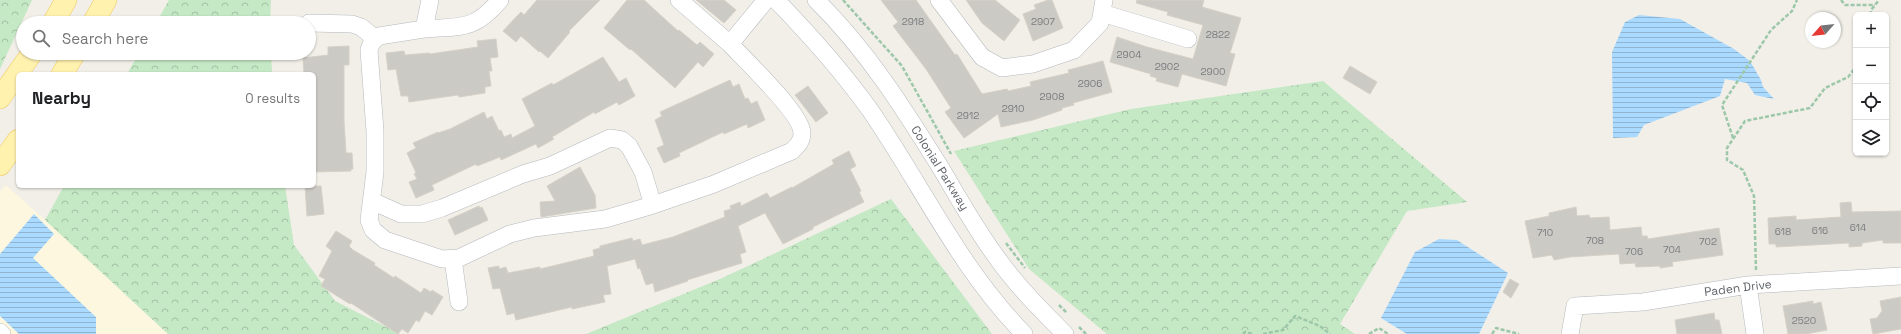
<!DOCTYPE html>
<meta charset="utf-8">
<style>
body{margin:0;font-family:"Space Grotesk",sans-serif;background:#f2f2f2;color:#202124}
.controls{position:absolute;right:12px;top:12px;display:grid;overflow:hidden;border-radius:6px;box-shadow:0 1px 3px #0004}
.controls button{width:36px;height:36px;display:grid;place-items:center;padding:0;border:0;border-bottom:1px solid #e0e0e0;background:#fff;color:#202124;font:20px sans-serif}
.compass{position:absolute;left:1805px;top:12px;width:36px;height:36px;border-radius:50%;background:#fff;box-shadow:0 1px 3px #0004;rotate:243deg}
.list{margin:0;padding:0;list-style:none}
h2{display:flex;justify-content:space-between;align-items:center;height:52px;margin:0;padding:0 16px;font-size:17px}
h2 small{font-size:13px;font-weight:400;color:#757577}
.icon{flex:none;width:22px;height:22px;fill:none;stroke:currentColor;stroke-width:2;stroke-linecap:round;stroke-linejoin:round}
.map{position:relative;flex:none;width:1901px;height:334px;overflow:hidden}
.search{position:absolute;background:#fff;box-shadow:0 1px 3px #0004;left:16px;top:16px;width:300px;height:44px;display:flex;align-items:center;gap:10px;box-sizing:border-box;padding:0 14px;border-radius:22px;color:#757577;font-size:15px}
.panel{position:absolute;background:#fff;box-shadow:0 1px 3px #0004;left:16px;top:72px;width:300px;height:116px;border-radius:6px}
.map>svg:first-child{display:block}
.commercial{fill:#fef7e0}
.forest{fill:url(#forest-crowns)}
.water{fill:url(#water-rules)}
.building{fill:#cccac5;stroke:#d6d1c6}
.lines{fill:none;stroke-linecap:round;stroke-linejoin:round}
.minor-casing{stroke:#b5b8bc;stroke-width:18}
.major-casing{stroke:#f2c960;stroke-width:22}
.path{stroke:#9cc7a9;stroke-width:2.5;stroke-dasharray:4 2;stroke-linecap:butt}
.minor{stroke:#fff;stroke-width:17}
.major{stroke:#fff2af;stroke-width:21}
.labels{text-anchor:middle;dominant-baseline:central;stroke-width:4;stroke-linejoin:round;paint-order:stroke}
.number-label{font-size:10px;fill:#7a7d7f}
.street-label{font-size:12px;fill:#5f6368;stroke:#fff}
</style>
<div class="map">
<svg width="1901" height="334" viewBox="0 0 1901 334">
<defs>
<pattern id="forest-crowns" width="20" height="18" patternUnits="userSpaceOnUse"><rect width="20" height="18" fill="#c5e8c5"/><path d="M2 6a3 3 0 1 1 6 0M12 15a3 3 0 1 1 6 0" fill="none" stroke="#a3c0a4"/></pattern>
<pattern id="water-rules" width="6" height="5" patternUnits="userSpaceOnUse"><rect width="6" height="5" fill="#aadaff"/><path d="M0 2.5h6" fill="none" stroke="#8eb4d2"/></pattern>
</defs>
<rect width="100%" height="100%" fill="#f1efe8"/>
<path class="commercial" d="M6,185L45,220L168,334H0V191Z"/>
<path class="forest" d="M0,0H32L0,69Z
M169,0H271L270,23H156Z
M139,53H271L272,74H127Z
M1323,81L1467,202L1407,211L1340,324L1355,334H1107L1029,269L954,151L1131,109Z
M64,186H285L294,245L335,301L400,334H168L45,220Z
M891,199L992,334H586L720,279Z"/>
<path class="water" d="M1639,15L1680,19L1734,49L1750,61L1761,80L1763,87L1774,99L1755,95L1747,83L1725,79L1720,96L1644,125L1637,137L1613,138L1612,52L1625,22Z
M34,214L54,234L33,258L96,317V334H19L0,316V254Z
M1439,239L1457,240L1508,273L1479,334H1407L1381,318L1415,252Z"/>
<path class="building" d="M537,0H600L569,31L570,32L548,58L540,51L539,52L521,36L516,42L503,31L516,17L521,12L524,15Z
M627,0H644L678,31L679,30L697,45L700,42L714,54L703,67L698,62L675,88L631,49L630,50L604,28Z
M696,0H724L736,10L724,23Z
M881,0H916L955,55L957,54L982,94L1007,89L1008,91L1031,86L1030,82L1069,73L1068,70L1103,61L1112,92L1073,103L1074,105L1062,108V110L1033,120L1001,127L998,114L964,138L945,112L951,108L926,69L893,26L898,22Z
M966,0H995L1020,20L1004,41L982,23Z
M1048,0H1052L1063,28L1033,41L1023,14L1036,9L1034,5Z
M1137,0H1204L1202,7L1241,18L1230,53L1235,54L1226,86L1182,74L1178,87L1156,81L1157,78L1150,76L1151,74L1110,62L1117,37L1147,47L1193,59L1203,25L1167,15L1168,12L1136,3Z
M496,39L498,57L490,58L492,71H489L491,86L485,87V93L459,97L458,95L409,102L408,96H401L396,69L388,70L386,53L404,51L405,55L429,53L430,54L478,47L477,41Z
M349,46V65H344V121L346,153H352L353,169H351V171L314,172V74H304L303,58L328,55V47Z
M603,57L619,82L626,78L635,96L619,105L617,102L595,114L594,112L552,137L554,139L538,148L536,144L501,160L500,157L477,166L476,164L432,185L434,190L416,198L409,182L417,179L414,174L416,173L407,153L416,148L413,143L438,132V133L450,129L484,112L487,119L492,116L499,131L501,130L504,137L511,134L512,138L535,126L522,99L552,83L553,85Z
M1350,66L1377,82L1370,94L1343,78Z
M730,80L733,87L739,84L745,99L748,98L751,104L757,101L765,120L748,128L747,124L724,134L723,132L679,153L680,156L664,163L657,148L664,145L655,120L662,116L660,112Z
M808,86L828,113L816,122L795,95Z
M849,151L856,166L850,169L861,191L859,192L864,202L813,227V229L783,244L765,213L738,226L746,252L740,254L742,263L687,280L688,281L655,292L653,283L646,285L640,268L638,269L635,259L607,266L611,294L603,295L605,302L572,309V307L516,320L514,313L507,315L500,288L493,289L488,268L499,266V269L506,267L508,273L540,267V269L594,256L593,250L600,248V246L632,238L633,241L640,239L642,245L673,237L725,217L724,211L731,209L730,206L740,202L741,206L767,193L770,198L792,187V188L834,164L832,160Z
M580,167L595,195L596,208L541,217L540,202L555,201L547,186Z
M305,186H321L324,214L307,216Z
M1851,202L1852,212L1901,211V243H1883V240L1862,243V246L1849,247V243L1776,247V244H1769L1768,218L1796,216V220L1841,217L1840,203Z
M479,206L480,208L482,207L488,220L455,235L448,220Z
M1576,207L1577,216L1589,215L1590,218L1609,217L1610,230L1641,227L1642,236H1647L1648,239L1719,228L1723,255L1672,262L1673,266L1660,268V266L1636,267L1635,263L1620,264L1619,254L1570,257L1554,260L1552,255L1533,258L1525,221L1549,216V213Z
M336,231L352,241L349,246L353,250L375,263L374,265L394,278L395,276L421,293L424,288L431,292L432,290L443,297L432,315L425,311L419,322L416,320L408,333L402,329L398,334L351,303L350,304L321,286L325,279L319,276L332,251L326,246Z
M1510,279L1519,284L1511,298L1503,292Z
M1901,297V329L1873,334L1870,319L1877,318L1882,311L1880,301Z
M1813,301V304L1821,302L1827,330L1806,334H1788L1783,306Z
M1714,313L1715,320H1719L1722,334H1677L1675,320Z"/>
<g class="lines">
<defs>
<path id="minor" d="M679,0L730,44
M776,0C810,35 842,71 870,110C923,187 958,266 1024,334
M816,0C867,50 904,109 942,170C960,201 978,233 1000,262C1019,288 1042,311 1065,334
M939,0L982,57L1002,68L1033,64L1074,50L1100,23L1104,0
M1102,13L1188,39
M309,23L352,24L361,27L376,39
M424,29C461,26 474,31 500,0
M372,201L401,214H422L442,208L523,174L550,166L610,138L622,140L629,146L643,172L653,205L605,219L534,228L510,234L459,258L442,259L385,240L373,230L369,220L375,172V131L369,50L372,42L379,36L424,29L430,0
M653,205L714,184L792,151C798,145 802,141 802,133C802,114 744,59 730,44L766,0
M453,259L459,302
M1748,285L1755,334
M0,332L2,334
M1570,334L1575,306L1643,302L1748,285L1901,276"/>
<path id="major" d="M53,23L66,0
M93,23L106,0
M62,74L75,53
M0,98L32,53
M0,165L18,140"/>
</defs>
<use href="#minor" class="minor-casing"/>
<use href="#major" class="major-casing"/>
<path class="path" d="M843,0L902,66L951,154
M1841,0L1845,5H1875
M1871,15V10L1879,0
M1733,138L1722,105L1771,30L1792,11L1797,0
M1006,243L1025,268
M1756,270L1754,196L1743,170L1727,160V148L1745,121L1810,108L1825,88L1848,77L1856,67
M1059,305L1067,313
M1079,327L1086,334
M1243,334L1245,332L1253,334
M1263,334L1283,330L1295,316L1320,326L1330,334
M1369,334L1379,328L1388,334
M1492,334L1496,328L1519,334"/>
<use href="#minor" class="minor"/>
<use href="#major" class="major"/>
</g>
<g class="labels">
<g class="number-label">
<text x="913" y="21">2918</text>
<text x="1043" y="21">2907</text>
<text x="1218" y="34">2822</text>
<text x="1129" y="54">2904</text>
<text x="1167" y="66">2902</text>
<text x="1213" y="71">2900</text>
<text x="1090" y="83">2906</text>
<text x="1052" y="96">2908</text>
<text x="1013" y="108">2910</text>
<text x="968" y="115">2912</text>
<text x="1858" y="227">614</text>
<text x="1820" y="230">616</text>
<text x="1783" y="231">618</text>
<text x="1545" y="232">710</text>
<text x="1595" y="240">708</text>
<text x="1708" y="241">702</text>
<text x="1672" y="249">704</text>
<text x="1634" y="251">706</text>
<text x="1804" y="320">2520</text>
</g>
<g class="street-label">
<text transform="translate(940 168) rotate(58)">Colonial Parkway</text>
<text transform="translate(1738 288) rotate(-7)">Paden Drive</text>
</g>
</g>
</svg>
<div class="controls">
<button>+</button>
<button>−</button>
<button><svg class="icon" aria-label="locate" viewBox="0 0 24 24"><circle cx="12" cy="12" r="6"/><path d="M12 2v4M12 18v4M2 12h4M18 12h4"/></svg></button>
<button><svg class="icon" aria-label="layers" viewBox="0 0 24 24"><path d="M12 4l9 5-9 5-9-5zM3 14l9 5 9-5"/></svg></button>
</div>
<svg class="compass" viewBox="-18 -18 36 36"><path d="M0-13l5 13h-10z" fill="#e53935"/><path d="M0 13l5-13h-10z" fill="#757577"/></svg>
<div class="search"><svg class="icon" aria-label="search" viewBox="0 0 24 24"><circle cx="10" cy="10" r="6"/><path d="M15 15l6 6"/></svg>Search here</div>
<section class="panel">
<h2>Nearby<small>0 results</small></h2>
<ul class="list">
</ul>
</section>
</div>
